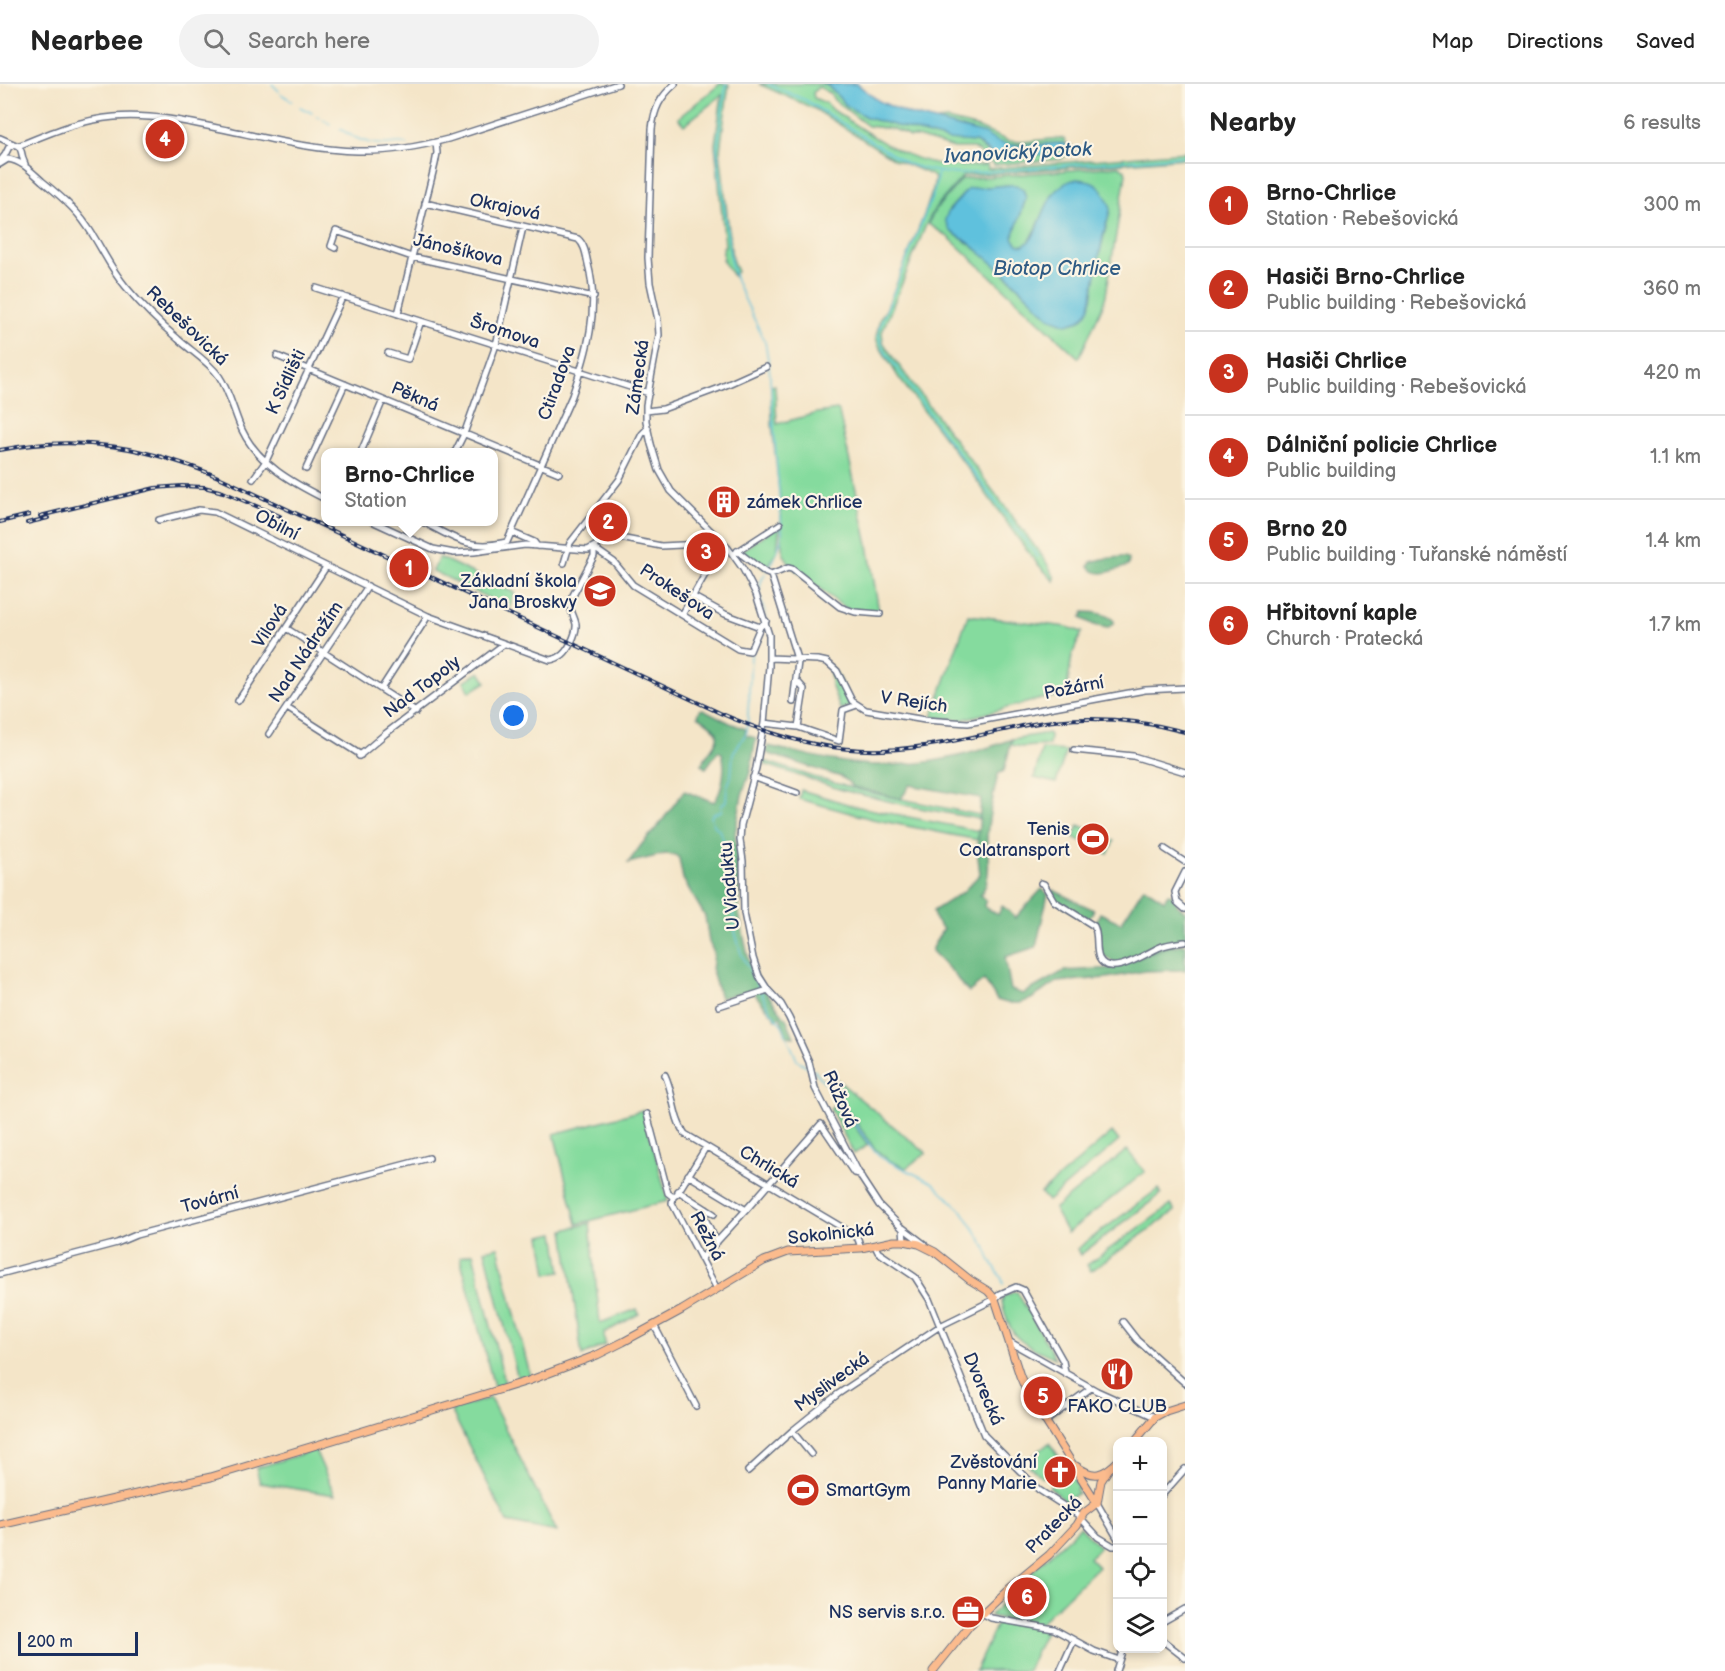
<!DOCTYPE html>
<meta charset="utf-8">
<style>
body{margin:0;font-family:"Balsamiq Sans",sans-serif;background:#f2f2f2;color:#222}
.controls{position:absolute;right:18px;bottom:18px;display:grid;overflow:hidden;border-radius:12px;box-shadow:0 3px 9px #0003}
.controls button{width:54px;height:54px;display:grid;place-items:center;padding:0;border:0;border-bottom:2px solid #e0e0e0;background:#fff;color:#222;font:30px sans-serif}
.scale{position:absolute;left:18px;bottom:15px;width:120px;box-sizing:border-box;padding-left:6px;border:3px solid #1b2f5e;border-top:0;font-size:16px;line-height:21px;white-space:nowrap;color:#1b2f5e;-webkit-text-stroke:4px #fcf5e5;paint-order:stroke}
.you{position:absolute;left:514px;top:632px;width:21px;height:21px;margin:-15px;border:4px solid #fff;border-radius:50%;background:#1a73e8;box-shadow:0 0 0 9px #1a73e833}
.badge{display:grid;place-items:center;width:39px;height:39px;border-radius:50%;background:#c8321e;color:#fff;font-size:20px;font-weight:700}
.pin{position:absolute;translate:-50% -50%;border:3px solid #fff;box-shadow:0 2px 6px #0006}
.popup{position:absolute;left:321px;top:364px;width:177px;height:78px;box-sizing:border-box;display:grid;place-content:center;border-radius:12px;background:#fff;filter:drop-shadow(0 2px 4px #0005);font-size:20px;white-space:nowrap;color:#767676}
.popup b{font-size:22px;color:#222}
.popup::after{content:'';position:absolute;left:50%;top:100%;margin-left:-12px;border:12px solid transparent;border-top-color:#fff}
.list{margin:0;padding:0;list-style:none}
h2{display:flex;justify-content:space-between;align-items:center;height:78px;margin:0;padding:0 24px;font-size:26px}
h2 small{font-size:20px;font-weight:400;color:#767676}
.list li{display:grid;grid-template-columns:39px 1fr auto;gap:18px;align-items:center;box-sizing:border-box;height:84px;padding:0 24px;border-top:2px solid #e0e0e0}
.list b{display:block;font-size:22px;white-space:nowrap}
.list p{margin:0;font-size:20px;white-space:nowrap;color:#767676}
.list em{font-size:20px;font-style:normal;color:#767676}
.icon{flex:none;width:33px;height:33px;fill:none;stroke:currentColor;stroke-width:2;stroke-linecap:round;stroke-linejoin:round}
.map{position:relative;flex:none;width:1185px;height:1587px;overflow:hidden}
header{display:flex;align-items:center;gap:36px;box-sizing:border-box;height:84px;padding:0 30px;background:#fff;border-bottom:2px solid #e0e0e0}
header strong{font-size:28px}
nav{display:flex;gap:33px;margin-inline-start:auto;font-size:21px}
.search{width:420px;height:54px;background:#f2f2f2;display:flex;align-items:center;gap:15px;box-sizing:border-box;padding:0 21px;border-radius:33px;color:#767676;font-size:22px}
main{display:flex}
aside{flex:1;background:#fff}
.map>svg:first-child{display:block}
.green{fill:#85db9e;stroke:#50857e;stroke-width:1.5;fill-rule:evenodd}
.forest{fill:#6cbb85;stroke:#447572;stroke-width:1.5}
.water{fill:#5fc1dd;stroke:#3d789e;stroke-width:1.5}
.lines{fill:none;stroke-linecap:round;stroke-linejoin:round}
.stream{stroke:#5fc1dd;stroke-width:1.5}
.minor-casing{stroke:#676f83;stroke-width:8}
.major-casing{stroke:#676f83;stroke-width:9}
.minor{stroke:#fff;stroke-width:5}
.major{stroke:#fbbb8d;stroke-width:7}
.rail-casing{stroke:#1b2f5e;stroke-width:4}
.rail{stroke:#fcf5e5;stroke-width:1.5;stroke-dasharray:4.5;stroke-linecap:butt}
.labels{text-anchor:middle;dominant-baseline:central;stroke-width:4.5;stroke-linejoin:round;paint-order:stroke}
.street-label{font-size:18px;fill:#1b2f5e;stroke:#fcf5e5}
.poi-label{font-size:18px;fill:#1b2f5e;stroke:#fcf5e5;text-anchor:end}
.water-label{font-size:20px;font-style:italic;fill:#2f5b84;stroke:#fcf5e5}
</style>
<header>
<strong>Nearbee</strong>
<div class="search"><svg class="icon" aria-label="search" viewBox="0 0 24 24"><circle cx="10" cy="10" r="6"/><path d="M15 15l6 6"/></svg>Search here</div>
<nav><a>Map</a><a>Directions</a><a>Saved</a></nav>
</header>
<main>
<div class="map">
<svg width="1185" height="1587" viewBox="0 0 1185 1587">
<rect width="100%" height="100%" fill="#fcf5e5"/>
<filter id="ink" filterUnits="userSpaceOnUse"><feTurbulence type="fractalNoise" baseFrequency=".0167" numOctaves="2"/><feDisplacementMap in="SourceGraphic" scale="12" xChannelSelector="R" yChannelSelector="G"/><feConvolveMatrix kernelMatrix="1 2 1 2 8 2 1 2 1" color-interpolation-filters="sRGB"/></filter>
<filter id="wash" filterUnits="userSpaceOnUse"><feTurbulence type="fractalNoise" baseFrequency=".008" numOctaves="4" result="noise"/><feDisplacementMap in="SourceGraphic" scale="24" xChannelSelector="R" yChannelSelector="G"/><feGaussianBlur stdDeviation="1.35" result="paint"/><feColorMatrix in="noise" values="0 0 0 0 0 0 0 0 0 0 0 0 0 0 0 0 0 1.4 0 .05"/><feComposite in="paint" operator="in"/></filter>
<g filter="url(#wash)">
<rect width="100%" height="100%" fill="#f4e5c8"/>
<path class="green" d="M720,0H729L720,66L732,175L737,188L733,190V192L723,177V163L725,162L715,60L722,11L684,41L678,34Z
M759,0H823L828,2L847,22L868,34L948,56L976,58L989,70L1025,73L1061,59L1005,61L994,58L985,50L937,37L947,36L979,44L1008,57L1022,58L1061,54L1064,55L1066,60L1072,62L1076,68L1075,71L1066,72L1061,75L993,81L991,78L985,77L980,68L973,64H954L917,53H909L903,49L893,45L868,42L834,16L830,9L819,3L817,4L813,9L814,14L826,19L830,24C873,52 910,83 964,82C972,82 980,82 987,80L988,85L1185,68V74L963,92L935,124L926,141L882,248L883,258L894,275L1045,476L1055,494L1054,497L1036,478L1017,453L978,398L899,294L878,260L876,253L880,234L886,226L926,126L933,105L935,94L929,90L894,75L815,25Z
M1119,82L1125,86L1126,90L1106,211L1103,221L1079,274L947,152L928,140L936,125L962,95ZM1008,101L1023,105L1026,114L1013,153L1015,158L1021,162L1028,159L1031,155L1053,110L1110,127L1098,176L1092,216L1028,212C1004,189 981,166 953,149L948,127L968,105Z
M775,301L777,340L817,329L837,326L839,328L868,461L879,528L849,526L842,522L792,483L784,471L782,464L781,426L772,340L771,302Z
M780,440L777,467L766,486L742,467Z
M439,473L515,509L509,524L433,487Z
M968,531L1067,543L1082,548L1072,571L1066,611L1041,615L961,636L932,633Z
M830,582L836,589L852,622L840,625L831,600Z
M480,588L486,598L470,608L464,597Z
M1048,649L1050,651L1049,661L1022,663L1011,661L1012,655Z
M1042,665L1066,667L1056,699L1034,694Z
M765,677L823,696L872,709L980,731V735L909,722L842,706L764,680Z
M801,706L854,722L979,747L978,756L872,735L799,715Z
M1079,741L1114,757L1108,770L1073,753Z
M836,995L921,1065L924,1066L926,1069L906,1084L888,1076L874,1064L830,1001Z
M838,1019L868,1061L854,1070L830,1024Z
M643,1026L668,1117L577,1140L554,1050Z
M1112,1048L1119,1057L1048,1117L1041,1109Z
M1127,1066L1145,1088L1067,1149L1054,1125Z
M1158,1105L1161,1110L1080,1171L1077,1165Z
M1171,1121L1175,1127L1091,1187L1087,1181Z
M590,1139L600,1239L637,1225L639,1230L604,1249L605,1261L582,1272L564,1146Z
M555,1149L561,1188L547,1190L541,1152Z
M498,1163L530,1291L518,1295L485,1166Z
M473,1169L505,1300L494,1303L460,1173Z
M1014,1208H1017L1055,1274C1020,1258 1011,1258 1002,1218L1004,1212Z
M490,1314L557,1448L507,1438L451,1326Z
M1049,1359L1060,1374L1058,1376L1059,1378L1062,1377L1063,1379L1062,1381L1042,1394L1024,1377L1028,1374L1029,1375Z
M315,1366L335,1411L260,1399L256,1384Z
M1065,1389L1069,1394L1072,1393L1080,1405L1078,1404L1076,1405V1408L1078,1409L1065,1417L1049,1402L1058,1397L1057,1394Z
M1080,1443L1100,1463L1089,1474L1098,1483L1038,1541L991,1532L990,1531L1014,1508L1012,1506Z
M999,1536L1046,1545L1027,1587H975Z"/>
<path class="forest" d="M1121,473H1125L1129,476L1128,482C1116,485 1097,496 1089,482L1091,478L1103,475Z
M1084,528C1094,528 1106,529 1114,537L1113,540L1107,544L1094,541L1081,534Z
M703,625L730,639L746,645L745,651L756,654L750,688L742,711L735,749L738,776L739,830L749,877L760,900L787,936L794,953L787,952L780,932L776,935C769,924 758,917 752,906L720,914L712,887L714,869L709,858L705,832L683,795L679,774L676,771L665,770L628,779L642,760L659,741L684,707L714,718C723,707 726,683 722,669L718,667L706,684L701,681C716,655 730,652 698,632L700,626Z
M1012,655L1004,687L998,690C994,709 987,737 987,756C988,773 992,797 980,811L986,817L985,823L998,831L1002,822L1009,827L1015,834L1042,805L1048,810L1036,863L1005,873L1011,906L1023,910L1064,887L1114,884L1163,864L1185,860V886L1145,887L1107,894L1057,898L1031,915L1020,919H1007L997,916L984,896L969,908L961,900L955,891L932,867V864L943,845L935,836L933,827L963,808L980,790L977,765L981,714L910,701L901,715L853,703L846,696L841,693L766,669L768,662C801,669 844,681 877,681C924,682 969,672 1012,655Z
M1144,803L1164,816L1168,810L1173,811L1178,822L1185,827V856L1116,880L1101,870L1099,847L1095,840L1100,829L1121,839Z
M1053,806L1094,826L1088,836L1060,820L1051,810Z"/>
<path class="water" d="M823,0H857L879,17L908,30L985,50C1007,68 1034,61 1061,59L1067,61L1066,64L1046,70L1018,72L1014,75L1000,76L976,58L948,56L868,34L847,22L828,2Z
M1077,95L1086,96L1096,101L1102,106L1110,121V127L1103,152L1090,223L1086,230L1080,236L1067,240L1049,233L1007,191L968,158L950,147L945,136L948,128L968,105L1009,101H1016L1023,105L1026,114L1013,153C1015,158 1018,163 1024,161C1032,157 1034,150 1038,142C1047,121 1052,100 1077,95Z"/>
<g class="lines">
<path class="stream" d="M272,0L279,7
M726,0L717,65L731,180L736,197L765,258L769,281L782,449C780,463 776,474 768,486
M768,0L805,16L908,80C925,86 941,89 959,90L1185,72
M281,10L289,15
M290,16L292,17
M300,23L312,29
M316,32L319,33
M323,35L325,37
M327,38L330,40
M340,45L352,52
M354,53C364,58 376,61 388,60C396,59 401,58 408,61
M1067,63L1074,66
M938,88L934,108L880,242C877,252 881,259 886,269L947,354L1038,473
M765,490C754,506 762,517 767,534
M759,552L765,545
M752,568L751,572L747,648L733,669L731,693L727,703L726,717L722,721L721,727L713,730L711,733L714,741L719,746L727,764V780L735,847L741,869L770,926L782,941L797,976L807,982
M814,986L828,1002L872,1064L882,1074L933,1099L963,1128L984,1160L990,1175L1002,1195L1003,1200"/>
</g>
</g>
<g filter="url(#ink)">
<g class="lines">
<defs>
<path id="minor" d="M675,0C660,13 654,25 652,45L648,174L650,199L658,236L659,251L646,321V337L651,360L659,386L671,407L728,464L743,485L756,510L769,551V582L764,639L756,684L741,741L740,756L743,777L744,829L753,874L759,892L768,906L781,920L789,934L809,978L815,1004L862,1095L879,1121L903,1145L904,1157
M0,54L18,62C50,49 79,36 114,33C152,30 189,38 227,46C270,55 314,66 358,67C388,68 418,63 448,55L618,0
M18,62C23,66 21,73 25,80
M0,77L5,71L9,63L13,61
M0,80L8,75C22,77 32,88 42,97C58,110 75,124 87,142C101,162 110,184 126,203C142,222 159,239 178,255C191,267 208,277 219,292C230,308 234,329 242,346C258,380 293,399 325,415
M335,164L331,162L336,147L412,173L594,213
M316,204L649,309
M398,230L435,80L437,69L436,58
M388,269L408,275L421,237
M277,272L559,389
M646,327L663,325L717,305L766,283
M361,368L383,316
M455,368L464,350L496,261L523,143
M306,385L345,300
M253,395L266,377L343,212
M159,436L199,426L215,428L428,532L550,576C553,575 556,575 559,573C568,569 577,549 576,540C574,531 569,526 570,517L594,472V464
M374,438L433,465L454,469L474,468L525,461L588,466L607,455L615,453L661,462L723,459
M423,438C454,454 470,467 507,458L572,312C587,269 600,225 588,180C586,171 585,161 578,155L425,119
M511,448L534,458L537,462
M594,464L614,478L633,501L738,565L750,567L760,543L766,537
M737,467L766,489L771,491L788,484L792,485L840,523L855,528L880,530
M735,469L780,440
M564,479L570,459L619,396L642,350L648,344
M771,491L798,578L793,618
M692,512L725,530L760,543
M682,531L723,459
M286,544L416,628
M770,574L818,576L827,578L837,587L852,617L866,626L925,636L968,639L1145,606L1185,604
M796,596L804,605L798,643
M381,605L428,532
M238,617L326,483
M287,624L361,671
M764,639L798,643L839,657L843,626L857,621
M269,650L368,502
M1074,666L1133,672L1185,688
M359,672L385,650L504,560
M753,693L797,709
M1165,765L1185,778
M1185,788L1175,808L1177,818L1185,825
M1041,799L1044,800L1054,817L1094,842C1099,852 1095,864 1099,874C1109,895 1145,870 1158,864C1166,860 1176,859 1185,858
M719,922L768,906
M665,991C674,1010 673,1034 685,1050L848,1147L858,1155L861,1164
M647,1030L668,1109L673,1113
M706,1063L677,1110L673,1113L672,1119L717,1205
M688,1091L746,1126
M678,1107L714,1130
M706,1125L704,1133L717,1158
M903,1144L924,1160
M875,1162L878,1168L915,1193L929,1215L984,1351L1039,1406L1078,1431L1098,1453L1113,1462H1118
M701,1175L746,1126L821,1040L854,1089L860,1090
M0,1190L117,1159L136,1151L429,1074
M1123,1238L1137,1256L1185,1299
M654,1241L696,1322
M1010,1258L1097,1307L1155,1333
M1046,1337L1091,1304
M792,1347L811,1370
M748,1387L792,1347L838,1310L940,1242L995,1215L1000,1210L1016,1203L1023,1206L1063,1277L1065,1288
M1162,1411L1185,1385
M1097,1419L1118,1455
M982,1529L991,1534L1054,1545L1094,1567L1119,1576
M1162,1538L1185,1525
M1162,1556L1185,1574
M1060,1587L1074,1556
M1116,1587L1123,1564"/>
<path id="major" d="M1134,1358L1155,1333L1166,1327L1185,1321
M1076,1382C1094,1395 1103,1392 1118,1377
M0,1441L211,1393L528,1297L597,1271L623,1258L682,1226L764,1177L788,1168L861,1164L894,1157H904L919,1160L935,1168L970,1196L988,1207L995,1215L1020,1292L1026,1306L1097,1419
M933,1587L970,1541L1009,1504L1049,1471L1077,1441L1084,1429L1097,1419L1101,1397L1108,1386"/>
</defs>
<use href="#minor" class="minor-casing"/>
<use href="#major" class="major-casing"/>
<use href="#minor" class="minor"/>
<use href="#major" class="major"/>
<defs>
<path id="rail" d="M0,366C80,350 149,363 223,395L720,629C772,652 826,668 883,666C932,664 979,651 1027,641C1080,631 1133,634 1185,648
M40,432L155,404L182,402L204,403L223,408L280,432
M0,438L29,431
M27,439L48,434"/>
</defs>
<use href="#rail" class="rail-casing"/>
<use href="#rail" class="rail"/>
</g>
</g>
<defs>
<symbol id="building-disc" viewBox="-11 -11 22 22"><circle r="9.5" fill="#c8321e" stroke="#fcf5e5"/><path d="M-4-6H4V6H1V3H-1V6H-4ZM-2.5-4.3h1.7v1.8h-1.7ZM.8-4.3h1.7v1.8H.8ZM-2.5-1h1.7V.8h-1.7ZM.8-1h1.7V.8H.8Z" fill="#fff"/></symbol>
<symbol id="school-disc" viewBox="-11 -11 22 22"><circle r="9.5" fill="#c8321e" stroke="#fcf5e5"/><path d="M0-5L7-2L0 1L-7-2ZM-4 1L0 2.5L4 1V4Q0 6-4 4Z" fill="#fff"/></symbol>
<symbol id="stadium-disc" viewBox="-11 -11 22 22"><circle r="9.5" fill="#c8321e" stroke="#fcf5e5"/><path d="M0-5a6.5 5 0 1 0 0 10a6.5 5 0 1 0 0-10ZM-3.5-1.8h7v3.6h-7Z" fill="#fff"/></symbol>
<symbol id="restaurant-disc" viewBox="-11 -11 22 22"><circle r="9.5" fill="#c8321e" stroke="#fcf5e5"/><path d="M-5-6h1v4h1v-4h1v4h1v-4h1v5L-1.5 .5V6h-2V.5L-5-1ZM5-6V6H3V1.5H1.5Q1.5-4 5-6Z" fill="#fff"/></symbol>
<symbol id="church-disc" viewBox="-11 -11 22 22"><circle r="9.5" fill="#c8321e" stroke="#fcf5e5"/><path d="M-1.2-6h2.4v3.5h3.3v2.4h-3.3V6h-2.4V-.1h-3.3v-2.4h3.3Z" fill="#fff"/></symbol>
<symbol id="office-disc" viewBox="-11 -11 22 22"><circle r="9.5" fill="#c8321e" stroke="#fcf5e5"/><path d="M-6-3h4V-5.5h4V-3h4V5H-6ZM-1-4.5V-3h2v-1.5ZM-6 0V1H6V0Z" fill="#fff"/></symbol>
</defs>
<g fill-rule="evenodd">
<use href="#building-disc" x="705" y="399" width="38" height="38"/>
<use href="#school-disc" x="581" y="488" width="38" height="38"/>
<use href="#stadium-disc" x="1074" y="736" width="38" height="38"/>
<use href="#restaurant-disc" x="1098" y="1271" width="38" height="38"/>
<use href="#church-disc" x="1041" y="1369" width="38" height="38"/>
<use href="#stadium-disc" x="784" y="1387" width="38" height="38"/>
<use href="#office-disc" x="949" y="1509" width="38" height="38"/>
</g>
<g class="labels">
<g class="street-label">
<text transform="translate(505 123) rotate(12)">Okrajová</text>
<text transform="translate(458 166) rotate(13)">Jánošíkova</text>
<text transform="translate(187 242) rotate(44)">Rebešovická</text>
<text transform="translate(505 248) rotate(18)">Šromova</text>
<text transform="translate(638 293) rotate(-82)">Zámecká</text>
<text transform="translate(286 298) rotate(-65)">K Sídlišti</text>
<text transform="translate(557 299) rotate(-70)">Ctiradova</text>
<text transform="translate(415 313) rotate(23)">Pěkná</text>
<text transform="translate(277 441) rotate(27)">Obilní</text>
<text transform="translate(677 508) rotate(34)">Prokešova</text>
<text transform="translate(270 542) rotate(-57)">Vilová</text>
<text transform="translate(306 568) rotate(-56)">Nad Nádražím</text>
<text transform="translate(422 603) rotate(-37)">Nad Topoly</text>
<text transform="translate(1074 604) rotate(-11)">Požární</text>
<text transform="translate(914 618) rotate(8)">V Rejích</text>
<text transform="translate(730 802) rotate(-95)">U Viaduktu</text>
<text transform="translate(840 1015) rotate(66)">Růžová</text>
<text transform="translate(769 1083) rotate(31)">Chrlická</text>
<text transform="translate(210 1116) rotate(-15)">Tovární</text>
<text transform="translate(831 1150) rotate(-6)">Sokolnická</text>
<text transform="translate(707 1152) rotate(62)">Režná</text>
<text transform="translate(832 1298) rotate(-36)">Myslivecká</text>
<text transform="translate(983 1305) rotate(67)">Dvorecká</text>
<text transform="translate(1054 1441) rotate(-46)">Pratecká</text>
</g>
<g class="poi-label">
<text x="747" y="418" text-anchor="start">zámek Chrlice</text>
<text x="577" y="497">Základní škola<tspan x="577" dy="21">Jana Broskvy</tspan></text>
<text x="1070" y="745">Tenis<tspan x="1070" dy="21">Colatransport</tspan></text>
<text x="1117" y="1322" text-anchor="middle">FAKO CLUB</text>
<text x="1037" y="1378">Zvěstování<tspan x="1037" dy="21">Panny Marie</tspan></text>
<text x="826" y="1406" text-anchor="start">SmartGym</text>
<text x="945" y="1528">NS servis s.r.o.</text>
</g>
<g class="water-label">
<text transform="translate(1018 69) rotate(-3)">Ivanovický potok</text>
<text x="1057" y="185">Biotop Chrlice</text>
</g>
</g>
</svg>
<div class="controls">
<button>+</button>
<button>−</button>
<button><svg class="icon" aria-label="locate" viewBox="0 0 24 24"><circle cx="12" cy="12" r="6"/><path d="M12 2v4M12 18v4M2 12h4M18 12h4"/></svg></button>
<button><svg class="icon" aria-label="layers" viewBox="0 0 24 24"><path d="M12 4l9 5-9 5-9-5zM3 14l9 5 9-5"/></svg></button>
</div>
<div class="scale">200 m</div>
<div class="you"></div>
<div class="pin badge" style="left:409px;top:484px">1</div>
<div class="popup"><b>Brno-Chrlice</b>Station</div>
<div class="pin badge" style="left:608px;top:438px">2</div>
<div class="pin badge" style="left:706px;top:468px">3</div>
<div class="pin badge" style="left:165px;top:55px">4</div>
<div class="pin badge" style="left:1043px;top:1312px">5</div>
<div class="pin badge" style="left:1027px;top:1513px">6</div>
</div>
<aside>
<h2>Nearby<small>6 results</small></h2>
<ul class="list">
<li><span class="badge">1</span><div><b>Brno-Chrlice</b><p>Station · Rebešovická</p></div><em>300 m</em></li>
<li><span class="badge">2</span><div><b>Hasiči Brno-Chrlice</b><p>Public building · Rebešovická</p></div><em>360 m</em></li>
<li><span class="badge">3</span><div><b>Hasiči Chrlice</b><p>Public building · Rebešovická</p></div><em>420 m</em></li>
<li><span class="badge">4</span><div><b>Dálniční policie Chrlice</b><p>Public building</p></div><em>1.1 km</em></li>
<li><span class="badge">5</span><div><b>Brno 20</b><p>Public building · Tuřanské náměstí</p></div><em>1.4 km</em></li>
<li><span class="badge">6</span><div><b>Hřbitovní kaple</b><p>Church · Pratecká</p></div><em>1.7 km</em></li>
</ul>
</aside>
</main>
